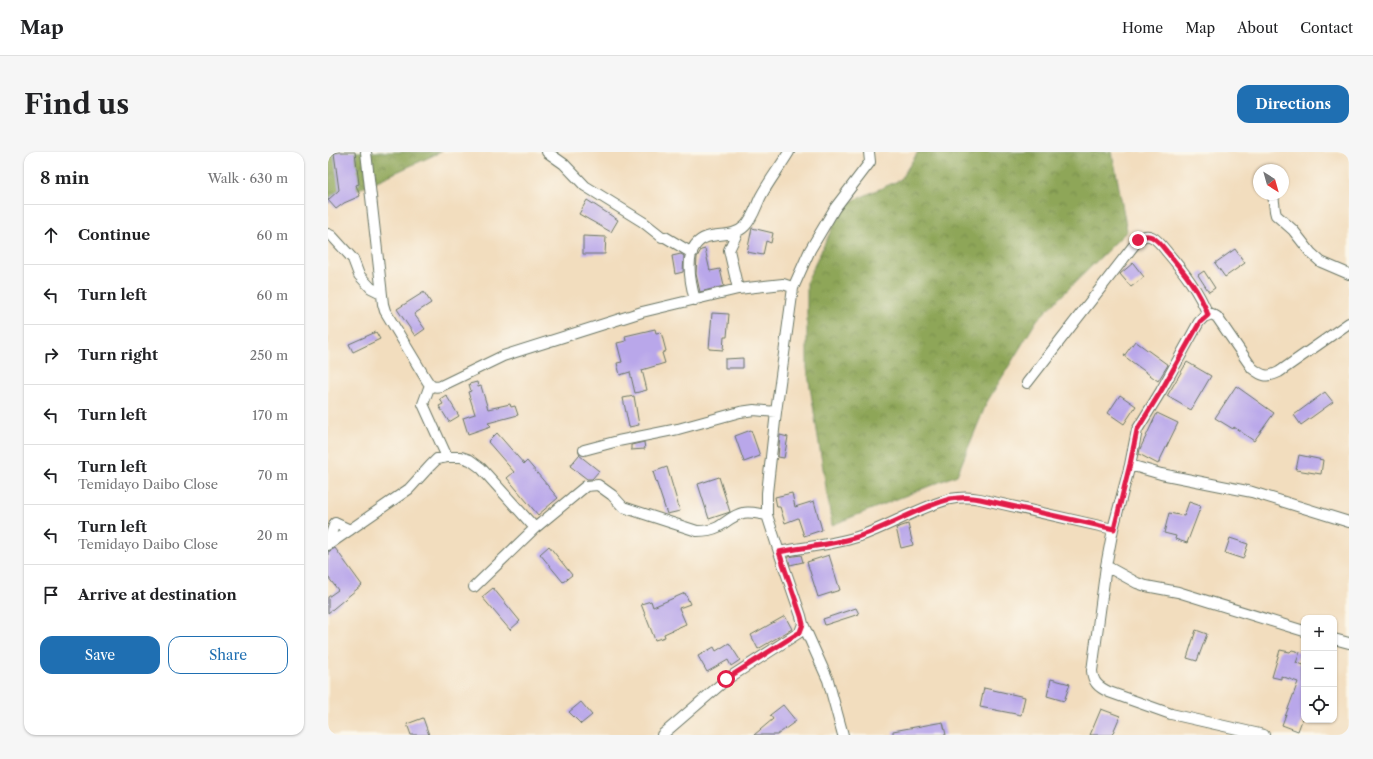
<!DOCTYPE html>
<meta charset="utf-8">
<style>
body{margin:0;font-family:"Libre Caslon Text",serif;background:#f6f6f6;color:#202124}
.controls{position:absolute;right:12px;bottom:12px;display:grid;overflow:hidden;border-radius:8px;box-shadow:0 1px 3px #0004}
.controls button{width:36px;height:36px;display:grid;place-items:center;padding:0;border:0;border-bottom:1px solid #e0e0e0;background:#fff;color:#202124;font:20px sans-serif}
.compass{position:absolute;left:925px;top:12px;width:36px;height:36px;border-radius:50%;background:#fff;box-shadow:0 1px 3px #0004;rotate:143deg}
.stop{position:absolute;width:12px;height:12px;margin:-9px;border:3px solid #e11d48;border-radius:50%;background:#fff}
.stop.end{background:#e11d48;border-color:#fff;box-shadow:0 1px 4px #0008}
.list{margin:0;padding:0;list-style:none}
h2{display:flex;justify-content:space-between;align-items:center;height:52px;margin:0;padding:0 16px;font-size:17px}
h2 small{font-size:13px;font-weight:400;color:#757577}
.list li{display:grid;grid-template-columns:26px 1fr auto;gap:12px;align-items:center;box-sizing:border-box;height:60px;padding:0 16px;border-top:1px solid #e0e0e0}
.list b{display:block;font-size:15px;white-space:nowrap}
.list p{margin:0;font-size:13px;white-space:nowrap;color:#757577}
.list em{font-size:13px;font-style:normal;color:#757577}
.actions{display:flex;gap:8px;padding:12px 16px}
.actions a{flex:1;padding:9px 0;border:1px solid #1f6fb2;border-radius:12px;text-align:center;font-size:14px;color:#1f6fb2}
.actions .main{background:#1f6fb2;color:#fff}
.icon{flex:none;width:22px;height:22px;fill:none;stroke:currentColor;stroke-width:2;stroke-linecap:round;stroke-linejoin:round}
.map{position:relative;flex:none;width:1021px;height:583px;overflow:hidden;border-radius:12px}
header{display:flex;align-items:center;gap:24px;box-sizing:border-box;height:56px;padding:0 20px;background:#fff;border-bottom:1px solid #e0e0e0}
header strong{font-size:19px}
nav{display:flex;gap:22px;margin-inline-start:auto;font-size:14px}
.intro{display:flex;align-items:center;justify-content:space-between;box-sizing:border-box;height:96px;padding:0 24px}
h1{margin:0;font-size:28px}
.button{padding:10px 18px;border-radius:12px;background:#1f6fb2;color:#fff;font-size:14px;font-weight:700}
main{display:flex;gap:24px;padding:0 24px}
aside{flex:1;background:#fff;border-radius:12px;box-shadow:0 1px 3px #0004}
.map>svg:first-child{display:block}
.forest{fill:url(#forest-crowns);stroke:#567246}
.building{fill:#b9a7ea}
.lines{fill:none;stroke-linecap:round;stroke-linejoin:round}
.minor-casing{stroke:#697564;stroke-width:12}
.minor{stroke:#fff;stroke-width:10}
.route{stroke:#e11d48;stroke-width:5}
</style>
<header>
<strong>Map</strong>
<nav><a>Home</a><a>Map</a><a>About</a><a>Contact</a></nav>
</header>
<div class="intro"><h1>Find us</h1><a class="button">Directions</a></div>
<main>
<aside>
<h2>8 min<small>Walk · 630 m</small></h2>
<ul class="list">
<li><svg class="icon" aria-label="ahead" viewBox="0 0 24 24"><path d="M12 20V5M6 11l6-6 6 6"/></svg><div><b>Continue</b></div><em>60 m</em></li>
<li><svg class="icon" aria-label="left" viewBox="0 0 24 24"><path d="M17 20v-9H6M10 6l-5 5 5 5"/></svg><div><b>Turn left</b></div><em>60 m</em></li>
<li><svg class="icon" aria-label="right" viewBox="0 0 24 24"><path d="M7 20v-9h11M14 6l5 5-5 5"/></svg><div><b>Turn right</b></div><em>250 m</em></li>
<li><svg class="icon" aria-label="left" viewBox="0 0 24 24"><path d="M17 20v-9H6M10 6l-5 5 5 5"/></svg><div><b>Turn left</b></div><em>170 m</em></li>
<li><svg class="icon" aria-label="left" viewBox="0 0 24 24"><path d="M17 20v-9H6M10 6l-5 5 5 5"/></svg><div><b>Turn left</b><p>Temidayo Daibo Close</p></div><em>70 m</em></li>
<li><svg class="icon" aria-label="left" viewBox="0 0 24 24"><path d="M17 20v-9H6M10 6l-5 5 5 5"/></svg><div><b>Turn left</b><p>Temidayo Daibo Close</p></div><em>20 m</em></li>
<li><svg class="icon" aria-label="arrive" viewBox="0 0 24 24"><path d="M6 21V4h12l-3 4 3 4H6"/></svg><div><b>Arrive at destination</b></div></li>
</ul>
<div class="actions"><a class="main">Save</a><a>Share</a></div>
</aside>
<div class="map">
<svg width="1021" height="583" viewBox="0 0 1021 583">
<defs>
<pattern id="forest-crowns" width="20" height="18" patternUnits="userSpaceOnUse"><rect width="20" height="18" fill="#8ea658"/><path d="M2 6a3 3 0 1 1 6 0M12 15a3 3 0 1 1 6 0" fill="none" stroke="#73884a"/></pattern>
</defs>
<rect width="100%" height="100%" fill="#fbf7ec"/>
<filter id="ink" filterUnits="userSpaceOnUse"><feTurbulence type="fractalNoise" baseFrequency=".025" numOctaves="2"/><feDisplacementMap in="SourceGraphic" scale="8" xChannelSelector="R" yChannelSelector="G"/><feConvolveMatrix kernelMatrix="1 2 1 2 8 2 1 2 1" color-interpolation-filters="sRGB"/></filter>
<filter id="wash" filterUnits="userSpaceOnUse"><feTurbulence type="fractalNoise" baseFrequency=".012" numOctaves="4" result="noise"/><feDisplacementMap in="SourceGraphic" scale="16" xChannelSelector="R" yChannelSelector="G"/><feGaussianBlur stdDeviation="0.9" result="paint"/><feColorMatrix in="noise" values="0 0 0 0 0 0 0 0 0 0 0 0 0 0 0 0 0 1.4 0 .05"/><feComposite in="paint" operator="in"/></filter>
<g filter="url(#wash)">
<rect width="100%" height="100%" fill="#f2ddbe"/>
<path class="forest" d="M0,0H113L0,51Z
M590,0H783L787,14L799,79L709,168L659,250L629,323L504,373L479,216V129L515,53L572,28Z"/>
<g id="blocks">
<path class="building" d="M11,0H27L31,32L28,33L32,44L16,51L8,57L0,48L11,38L6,1Z
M259,48L290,68L283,80L251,62Z
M424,76L445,81L443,91L438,89L435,103L419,100Z
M255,84L278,85L277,102H255Z
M377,97L382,119L392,117L396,134L372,140L368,122L369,105L373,98Z
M907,97L917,111L897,125L887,111Z
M353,102L356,104L355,120L347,122L344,104Z
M805,111L816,125L803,135L792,122Z
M876,119L887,136L881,140L870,123Z
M96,140L103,151L86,162L97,177L87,184L69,157Z
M384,161L401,162L399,185H396L395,198L381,197Z
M327,177L328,181L333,180L338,199L334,201L337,211L314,218L319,238L307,241L302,220L292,223L289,211L294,210L289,191L298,189L297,184Z
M48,180L52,187L25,200L21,192Z
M807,189L840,213L830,229L796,204Z
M415,206V216H397V207Z
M859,210L883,224L863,258L839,244Z
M149,230L150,235L153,234L160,257L182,252L183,255L187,254L190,263L160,271L163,274L140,282L135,266L147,262L140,240L143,239L141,232Z
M908,234L946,261L926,289L906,275L905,277L887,266Z
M997,240L1005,250L973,273L966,263Z
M118,243L131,264L121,270L111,254L115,252L112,247Z
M792,243L808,254L796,272L780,261Z
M306,244L311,273L301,275L295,246Z
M829,261L850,271L830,312L811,302L812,297Z
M423,278L432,304L416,310L407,284Z
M169,281L196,312L199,309L230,346L210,363L179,326L186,320L160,290Z
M452,283L460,285L456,306L450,305Z
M316,290L317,297L303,298V293Z
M251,303L271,319L264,327H259L242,314Z
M971,303L995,308L993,322L968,318Z
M339,315L352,359L339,362L325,320Z
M391,325L402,360L381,367L370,332Z
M464,341L467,355L486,349L494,378L476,384L470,366L457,371L452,355H449L447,345Z
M861,350L873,354L859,391L847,387L848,384L836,381L841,361L856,364Z
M580,372L585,393L573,396L568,376Z
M902,386L920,392L915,407L897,401Z
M221,394L244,423L235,430L212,402Z
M7,396L34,433L0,461V445L10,438L0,425V400Z
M473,403L475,410L462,413L460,405Z
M501,403L512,438L490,445L479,410Z
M165,436L192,469L182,478L154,445Z
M357,441L362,452L351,456L358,472L336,482L337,485L327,488L313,452L323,449L325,455Z
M528,456L531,462L497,473L495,467Z
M457,464L464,477L430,497L423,483Z
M868,478L879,482L869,509L859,506Z
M401,491L412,508L403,514L400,508L379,520L370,504L386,495L388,499Z
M952,498L962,500L964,498L972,500L968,511L976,513V563L970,579L954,573L970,530L953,524V527L944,525Z
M723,527L742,532L736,549L719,544Z
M656,536L697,545L693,563L652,555Z
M253,550L264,563L253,572L241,560Z
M455,553L468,569L449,583H426L445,567L442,563Z
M773,557L792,564L784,583H762Z
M95,566L101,583H83L79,572Z
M615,570L618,583H565V579Z"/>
</g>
</g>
<g filter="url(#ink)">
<use href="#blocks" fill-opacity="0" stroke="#697564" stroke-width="1"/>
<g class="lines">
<defs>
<path id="minor" d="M38,0L55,152L57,159L98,227C102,234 105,236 113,234L175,204L314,160L410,137L455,132L461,134L465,136
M219,0L236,12L257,34L315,70L334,85H337L364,101
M541,0L542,10L507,56L482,98L465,136L448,260L439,341V363L451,400C476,395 504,393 529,385C560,375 591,355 622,347C632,345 643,345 652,347L785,377L802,313L809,278L833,239L871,170L876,165L884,162L889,165L924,216C934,224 939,226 951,220L1021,171
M945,42L947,59L948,63L965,78L983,101L993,110L1021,122
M410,79L401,98L410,137
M0,82L4,84L25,107L31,123L43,136L53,141
M367,148C362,130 354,93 379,85C392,81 406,85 417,74C425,66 428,54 433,44C441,29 452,15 461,0
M699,231L810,88C814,85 818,82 824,85C830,88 835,95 839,100C855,119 871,139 880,163
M102,233L95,252L119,305
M256,298L290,289L350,277L412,260L426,258L448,260
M802,313L833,322L924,340L1021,370
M785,377L778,414L764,519C765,530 770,535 781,540L843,562L936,583
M0,390L7,371L22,378
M0,393L81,337L102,314L109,307L119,305H133L142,308L153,316L207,376
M778,414L809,431L818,434L850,440L976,479
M146,435L207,376L258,334L270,333L284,343L295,355L369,379C376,379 384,378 390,375C399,370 405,363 415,361C422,359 431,362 439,363
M475,472L500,528L515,583
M1006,487L1021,491
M334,583L399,527L472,480L475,472L473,464L451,400"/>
</defs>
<use href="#minor" class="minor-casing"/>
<use href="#minor" class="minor"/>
</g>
</g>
<g class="lines" filter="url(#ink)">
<path class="route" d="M398,527L472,480L475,472L473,464L451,400C476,395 504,393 529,385C560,375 591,355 622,347C632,345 643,345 652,347L786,377L802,312L809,278L833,239L872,170L880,163C872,139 855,119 839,100C835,95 830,88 824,85C818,82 814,85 810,88"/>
</g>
</svg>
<div class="controls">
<button>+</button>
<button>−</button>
<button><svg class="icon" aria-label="locate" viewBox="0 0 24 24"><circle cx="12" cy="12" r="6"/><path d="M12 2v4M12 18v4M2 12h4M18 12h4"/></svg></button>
</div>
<svg class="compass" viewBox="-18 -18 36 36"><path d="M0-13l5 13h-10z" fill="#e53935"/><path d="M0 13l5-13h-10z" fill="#757577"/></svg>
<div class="stop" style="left:398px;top:527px"></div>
<div class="stop end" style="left:810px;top:88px"></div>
</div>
</main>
